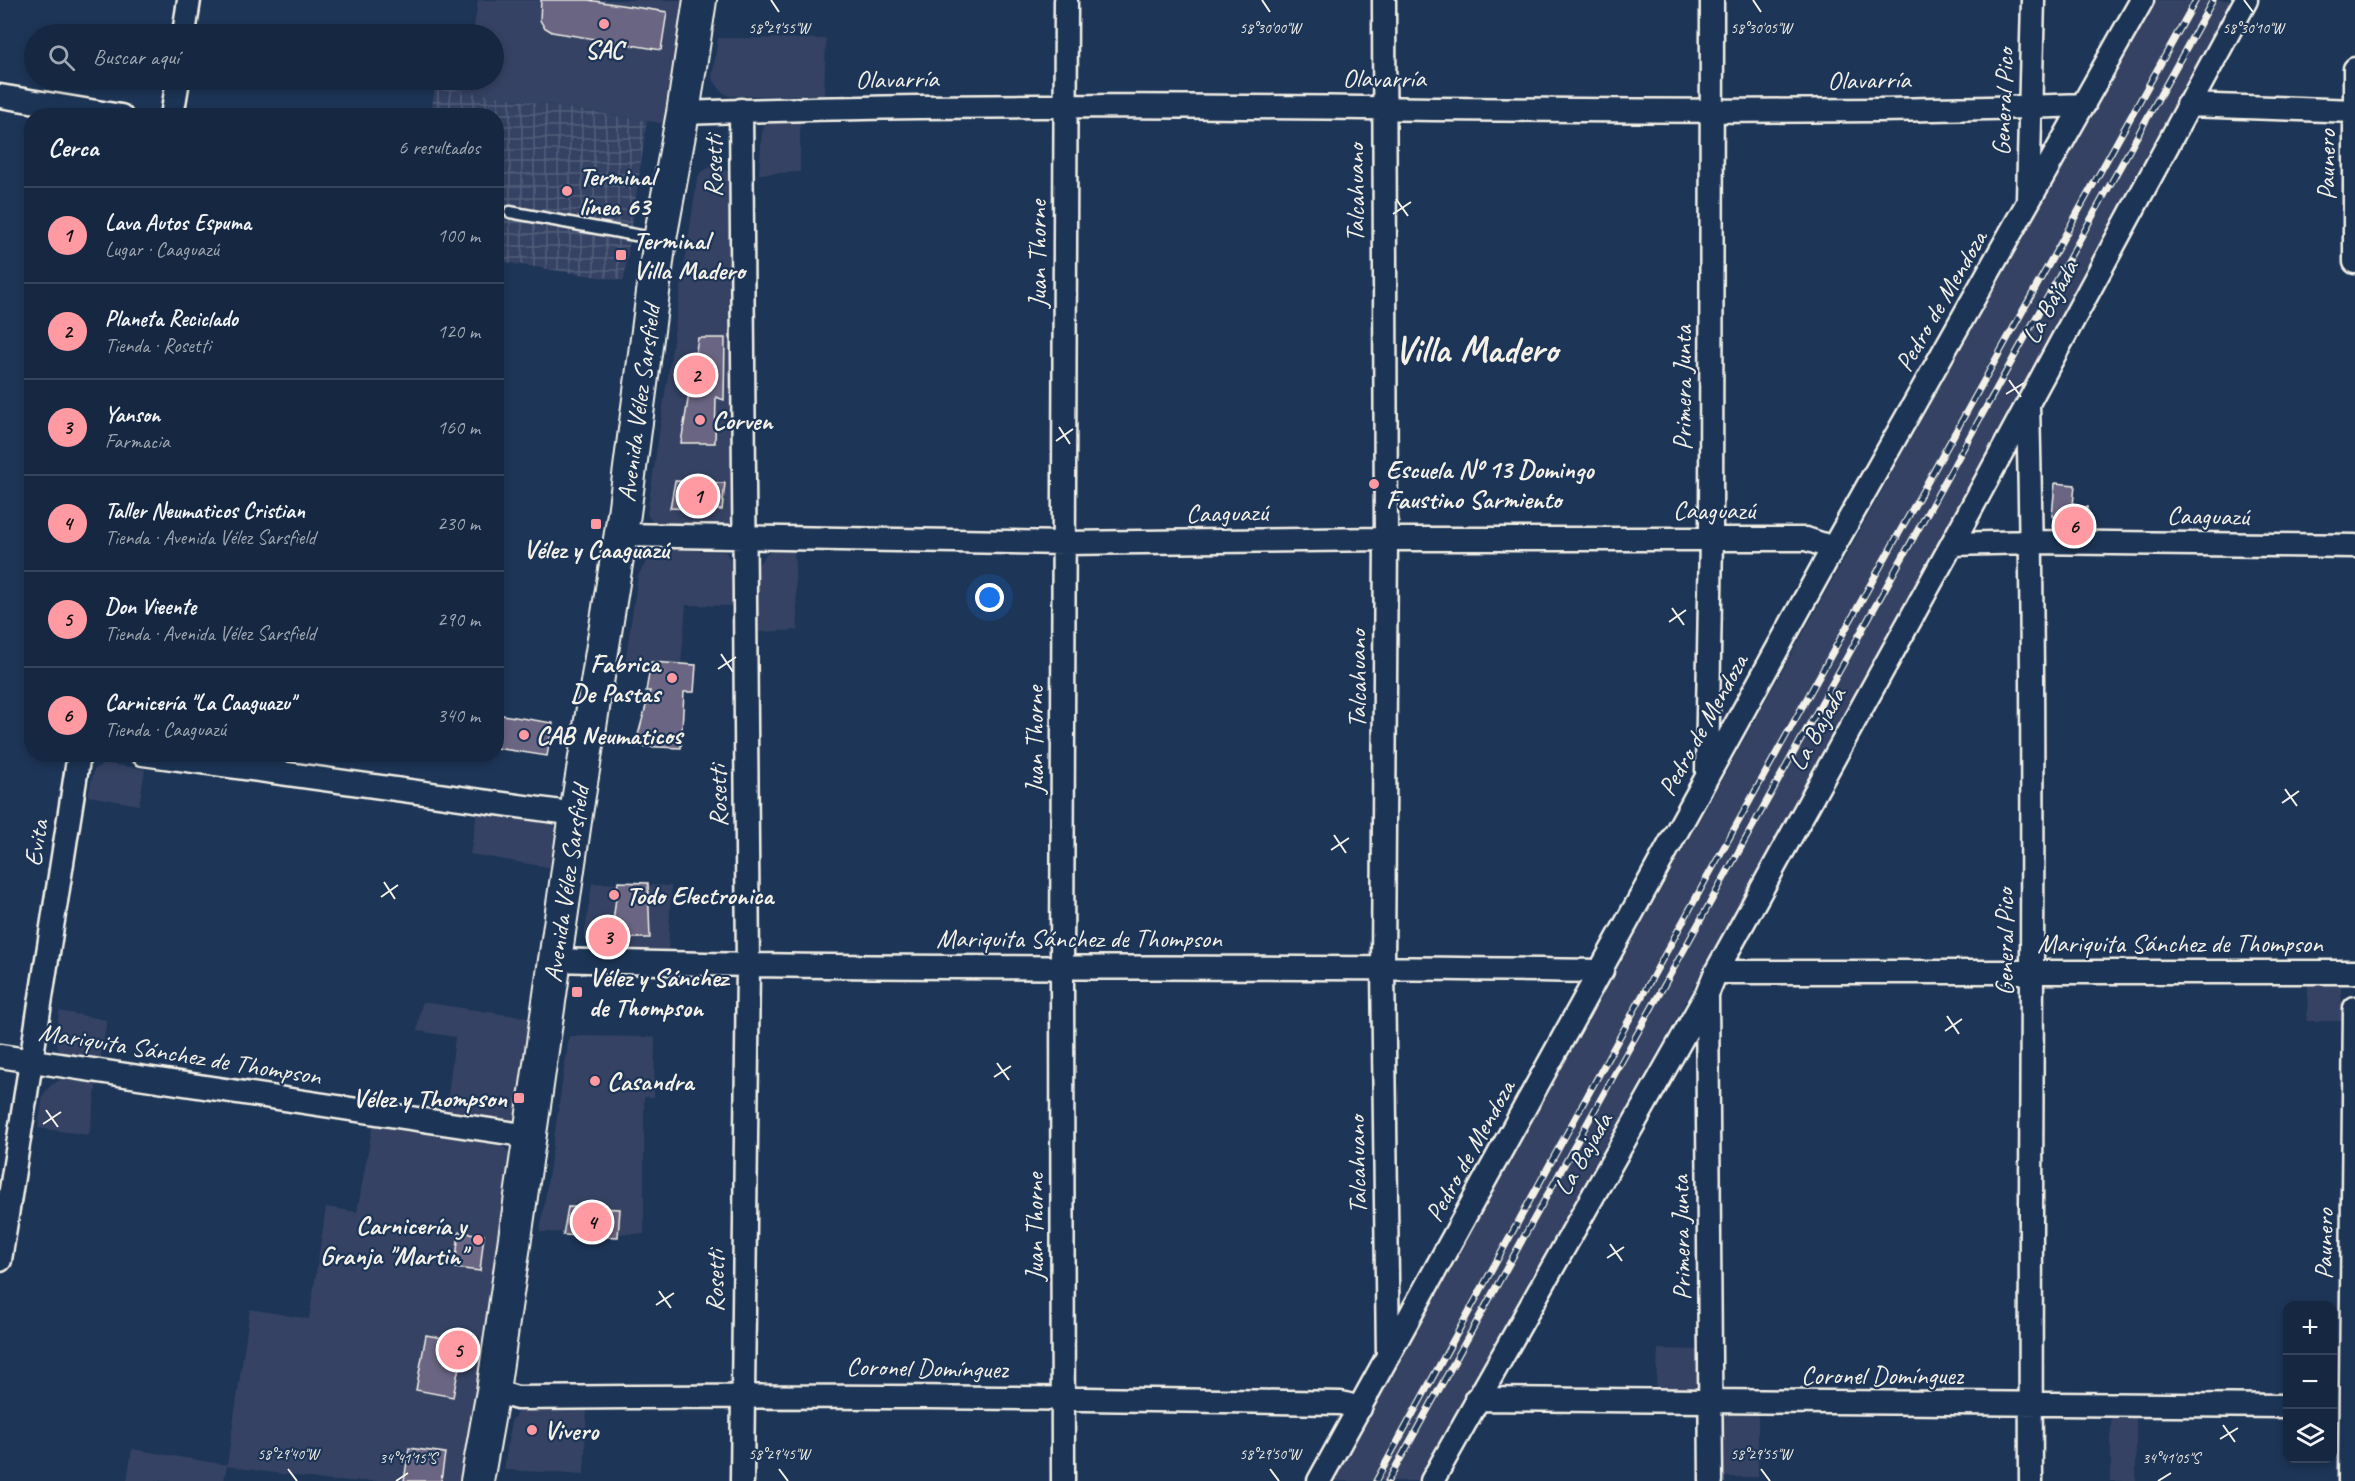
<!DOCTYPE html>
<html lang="es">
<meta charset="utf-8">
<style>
body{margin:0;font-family:Caveat,sans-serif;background:#23344c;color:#f1f3f6}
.controls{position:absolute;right:18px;bottom:18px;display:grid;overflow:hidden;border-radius:12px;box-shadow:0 3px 9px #0003}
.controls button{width:54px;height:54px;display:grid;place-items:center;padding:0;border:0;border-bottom:2px solid #35445a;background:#162841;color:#f1f3f6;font:30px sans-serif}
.you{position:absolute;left:990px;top:598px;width:21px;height:21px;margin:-15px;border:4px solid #fff;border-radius:50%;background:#1a73e8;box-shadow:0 0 0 9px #1a73e833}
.badge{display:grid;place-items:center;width:39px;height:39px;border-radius:50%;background:#ff9aa2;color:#111;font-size:20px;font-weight:700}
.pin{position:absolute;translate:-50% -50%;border:3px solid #fff;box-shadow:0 2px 6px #0006}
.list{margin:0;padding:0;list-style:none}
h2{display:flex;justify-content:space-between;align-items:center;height:78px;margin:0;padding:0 24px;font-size:26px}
h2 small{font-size:20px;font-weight:400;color:#9ea6b1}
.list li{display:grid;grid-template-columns:39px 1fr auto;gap:18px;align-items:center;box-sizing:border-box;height:96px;padding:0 24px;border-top:2px solid #35445a}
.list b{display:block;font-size:22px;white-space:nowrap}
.list p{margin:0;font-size:20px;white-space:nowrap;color:#9ea6b1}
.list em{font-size:20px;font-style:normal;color:#9ea6b1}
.icon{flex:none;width:33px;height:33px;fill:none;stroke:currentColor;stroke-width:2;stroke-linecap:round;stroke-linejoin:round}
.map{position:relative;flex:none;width:2355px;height:1481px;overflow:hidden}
.search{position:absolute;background:#162841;box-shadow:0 3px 9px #0003;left:24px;top:24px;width:480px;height:66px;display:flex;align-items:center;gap:15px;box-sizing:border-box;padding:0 21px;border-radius:33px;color:#9ea6b1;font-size:22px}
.panel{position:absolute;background:#162841;box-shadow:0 3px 9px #0003;left:24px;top:108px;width:480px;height:654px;border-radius:24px}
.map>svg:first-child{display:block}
.built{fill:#344364}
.industrial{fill:url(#industrial-grid)}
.building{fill:#6a6582;stroke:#f4f1e8;stroke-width:1.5}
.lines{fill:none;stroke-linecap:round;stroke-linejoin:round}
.lane-casing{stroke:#f4f1e8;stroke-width:15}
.street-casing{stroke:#f4f1e8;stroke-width:27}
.secondary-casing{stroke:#f4f1e8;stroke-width:36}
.lane{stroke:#1d3557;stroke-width:10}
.street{stroke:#1d3557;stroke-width:22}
.secondary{stroke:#1d3557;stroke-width:32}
.rail-casing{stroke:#f4f1e8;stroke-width:7}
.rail{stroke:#1d3557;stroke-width:4.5;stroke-dasharray:14;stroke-linecap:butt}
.ticks{fill:none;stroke:#f4f1e8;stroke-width:2}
.poi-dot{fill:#ff9aa2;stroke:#1d3557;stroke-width:2}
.labels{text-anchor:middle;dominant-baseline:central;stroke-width:4.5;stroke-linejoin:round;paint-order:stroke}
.poi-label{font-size:26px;font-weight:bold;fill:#f4f1e8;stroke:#1d3557;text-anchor:start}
.street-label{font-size:26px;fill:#f4f1e8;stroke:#1d3557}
.town-label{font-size:38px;font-weight:bold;fill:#f4f1e8;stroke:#1d3557}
.ticks-label{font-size:15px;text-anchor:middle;fill:#f4f1e8;stroke:#1d3557;stroke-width:4.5;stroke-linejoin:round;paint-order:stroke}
</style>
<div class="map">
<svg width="2355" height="1481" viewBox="0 0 2355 1481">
<defs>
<pattern id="industrial-grid" width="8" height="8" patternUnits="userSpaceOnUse" patternTransform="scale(1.5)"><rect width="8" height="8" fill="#344364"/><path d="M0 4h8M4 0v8" fill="none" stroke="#525f7a"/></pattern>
</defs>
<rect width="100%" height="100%" fill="#1d3557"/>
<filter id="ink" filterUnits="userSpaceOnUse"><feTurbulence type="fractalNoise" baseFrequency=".0167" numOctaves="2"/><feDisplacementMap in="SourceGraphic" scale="12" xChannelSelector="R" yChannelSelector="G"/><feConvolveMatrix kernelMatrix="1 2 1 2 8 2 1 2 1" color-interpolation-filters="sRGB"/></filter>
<g filter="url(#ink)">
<path class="built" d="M478,0H690L672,125L435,86L436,80H494V34H473Z
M2154,0H2239L1421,1481H1333Z
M718,38L826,39L824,95L730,96L722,92L712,78Z
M800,119V172L759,174L762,132L764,127L772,121Z
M710,167L731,171L733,520L721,528L654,525L647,514L697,180L700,173Z
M667,549L725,552L733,562V606L686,605L681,666L625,663L638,575L649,558Z
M775,550H794L798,630L758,632L756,568L766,554Z
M108,764L145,769L139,805L88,796L94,770L101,765Z
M477,812L550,823L558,829L559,869L470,854Z
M592,883L671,886L668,955L591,950L584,938Z
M2308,983H2333L2341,987L2343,1021H2307Z
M422,1002L536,1019L522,1110L516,1120L504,1123L446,1114L455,1037L417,1031Z
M59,1011L107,1020L100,1062L67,1057L59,1052L55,1041Z
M569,1036L655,1037L654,1097H644V1234L540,1232Z
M62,1079L97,1083L89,1135L38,1128L43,1095L51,1085Z
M373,1124L503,1146L512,1155L466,1481H331L227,1466L224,1481H127L132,1449L227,1465L250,1309L309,1319L326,1207L357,1212Z
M1658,1349L1701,1350L1700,1380L1696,1385L1690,1390L1656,1388Z
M587,1408L584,1474L504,1470L511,1421L520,1409Z
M1729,1412H1758V1477H1717L1720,1418Z
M2136,1413V1481H2111V1414Z"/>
<path class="industrial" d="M435,86L647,121L624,281L497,261L496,116H431Z"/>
<path class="building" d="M541,0H588L667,12L661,50L552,32L544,27L540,20Z
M698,338H725L724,400L716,397L715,443H681Z
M675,481L725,483L722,510L670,508Z
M2055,483L2075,485L2073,506L2088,507L2086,529L2061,528L2052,516Z
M651,662L696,665L694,692H684L681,748L635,746L650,691H646Z
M496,714L553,723L547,756L496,748Z
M618,882L648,883L650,938H611Z
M568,1207L620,1209L618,1237L563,1235Z
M459,1232L484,1235L480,1271L455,1268Z
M426,1335L464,1342L453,1397L416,1390Z
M409,1448L445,1453L441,1481H404Z"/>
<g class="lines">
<defs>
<path id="lane" d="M510,212L657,239"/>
<path id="street" d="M1384,0L1386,539L1383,966L1388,1356
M184,34L189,0
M2355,69V262
M0,96L121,116
M2187,105L2355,111
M741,110L748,966L742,1481
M683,113C1150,94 1617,122 2084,105
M172,116L178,80
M2028,199L2033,0
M2028,405C2037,764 2029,1122 2031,1481
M621,535L1064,543L1386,539H1806L1833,548
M1952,544L2032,542L2355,546
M143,754L576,814
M1707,772L1711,538L1712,0
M556,960C905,972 1253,964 1602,971
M1716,972H2355
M1707,994L1711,1481
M0,1056L529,1136
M0,1260L79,754
M493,1391L517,1398C792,1394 1066,1398 1341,1403L1360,1408
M1476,1399L2288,1406
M1063,1481L1062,967L1066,0
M1319,1481L1833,548L2142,0
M1432,1481L1707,994L1716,972L1952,544L2246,0
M2350,1481L2355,1008"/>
<g id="secondary">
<path id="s1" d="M477,1481L493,1391L576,814L624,514L660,239L683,113L700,0"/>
</g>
</defs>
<use href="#lane" class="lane-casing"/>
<use href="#street" class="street-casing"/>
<use href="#secondary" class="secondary-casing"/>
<use href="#lane" class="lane"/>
<use href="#street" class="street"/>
<use href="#secondary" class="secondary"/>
<defs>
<path id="rail" d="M1376,1481L1703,885L2196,0
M1388,1481L2213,0"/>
</defs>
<use href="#rail" class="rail-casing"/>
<use href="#rail" class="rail"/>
</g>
</g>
<path class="ticks" d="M771,0L779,12M1262,0L1270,12M1753,0L1761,12M2244,0L2253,12M1396,199L1408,216M1393,214L1411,202M2009,380L2021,397M2006,394L2024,383M1059,427L1070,444M1056,441L1073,429M1672,608L1684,625M1669,622L1686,610M721,654L733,672M718,669L736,657M2285,789L2297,806M2282,803L2299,791M1334,835L1346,853M1331,850L1349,838M384,882L395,899M381,897L398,885M1947,1016L1959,1034M1945,1031L1962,1019M997,1063L1009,1080M994,1077L1011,1066M46,1110L58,1127M43,1124L61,1112M1610,1244L1622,1261M1607,1258L1624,1247M659,1291L671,1308M656,1305L674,1293M2223,1425L2235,1442M2220,1439L2238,1428M288,1469L297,1481M779,1469L788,1481M1270,1469L1279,1481M1761,1469L1770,1481M396,1481L408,1473M2158,1481L2171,1473"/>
<g class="poi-dot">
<circle cx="604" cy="24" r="6"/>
<circle cx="567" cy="191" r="6"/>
<rect x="615" y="249" width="12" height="12" rx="3"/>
<circle cx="700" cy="420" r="6"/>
<circle cx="1374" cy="484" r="6"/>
<rect x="590" y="518" width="12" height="12" rx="3"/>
<circle cx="672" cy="678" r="6"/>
<circle cx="524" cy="735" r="6"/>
<circle cx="614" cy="895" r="6"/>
<rect x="571" y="986" width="12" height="12" rx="3"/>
<circle cx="595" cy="1081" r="6"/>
<rect x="513" y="1092" width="12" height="12" rx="3"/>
<circle cx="478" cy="1240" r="6"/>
<circle cx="532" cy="1430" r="6"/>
</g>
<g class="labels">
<g class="poi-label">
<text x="604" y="49" text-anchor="middle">SAC</text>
<text x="579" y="176">Terminal<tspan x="579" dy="30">línea 63</tspan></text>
<text x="633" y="240">Terminal<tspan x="633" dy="30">Villa Madero</tspan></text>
<text x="712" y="420">Corven</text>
<text x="1386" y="469">Escuela Nº 13 Domingo<tspan x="1386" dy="30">Faustino Sarmiento</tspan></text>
<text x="596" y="549" text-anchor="middle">Vélez y Caaguazú</text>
<text x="660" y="663" text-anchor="end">Fabrica<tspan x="660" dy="30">De Pastas</tspan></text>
<text x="536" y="735">CAB Neumaticos</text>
<text x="626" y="895">Todo Electronica</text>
<text x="589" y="977">Vélez y Sánchez<tspan x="589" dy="30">de Thompson</tspan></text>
<text x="607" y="1081">Casandra</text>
<text x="507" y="1098" text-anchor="end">Vélez y Thompson</text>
<text x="466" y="1225" text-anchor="end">Carnicería y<tspan x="466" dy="30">Granja "Martin"</tspan></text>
<text x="544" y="1430">Vivero</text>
</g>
<g class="street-label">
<text x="1384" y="78">Olavarría</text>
<text transform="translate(897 79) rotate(-1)">Olavarría</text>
<text transform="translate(1869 80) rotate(-1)">Olavarría</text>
<text transform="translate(2003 102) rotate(-88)">General Pico</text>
<text transform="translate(2326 165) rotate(-90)">Paunero</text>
<text transform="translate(713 166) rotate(-90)">Rosetti</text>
<text transform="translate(1355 193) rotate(-90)">Talcahuano</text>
<text transform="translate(1037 254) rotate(-90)">Juan Thorne</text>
<text transform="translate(1941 301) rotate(-60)">Pedro de Mendoza</text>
<text transform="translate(2050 302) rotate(-62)">La Bajada</text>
<text transform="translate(1682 388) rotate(-90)">Primera Junta</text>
<text stroke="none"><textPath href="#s1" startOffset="1090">Avenida Vélez Sarsfield</textPath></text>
<text x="1714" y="510">Caaguazú</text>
<text transform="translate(1227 513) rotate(-1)">Caaguazú</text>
<text transform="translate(2208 516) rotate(1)">Caaguazú</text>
<text transform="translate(1357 679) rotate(-90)">Talcahuano</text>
<text transform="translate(1703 725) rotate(-61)">Pedro de Mendoza</text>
<text transform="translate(1817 729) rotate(-61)">La Bajada</text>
<text transform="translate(1034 740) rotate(-90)">Juan Thorne</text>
<text transform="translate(718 796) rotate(-91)">Rosetti</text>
<text transform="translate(36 843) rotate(-81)">Evita</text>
<text stroke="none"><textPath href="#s1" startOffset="604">Avenida Vélez Sarsfield</textPath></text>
<text x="1079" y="938">Mariquita Sánchez de Thompson</text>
<text transform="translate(2004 942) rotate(-90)">General Pico</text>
<text x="2180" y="943">Mariquita Sánchez de Thompson</text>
<text transform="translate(180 1054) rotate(9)">Mariquita Sánchez de Thompson</text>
<text transform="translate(1470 1151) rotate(-61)">Pedro de Mendoza</text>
<text transform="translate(1583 1154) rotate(-60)">La Bajada</text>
<text transform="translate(1357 1165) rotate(-91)">Talcahuano</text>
<text transform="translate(1034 1227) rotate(-90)">Juan Thorne</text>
<text transform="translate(1681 1238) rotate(-91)">Primera Junta</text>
<text transform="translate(2324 1244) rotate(-89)">Paunero</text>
<text transform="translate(715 1281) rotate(-89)">Rosetti</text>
<text transform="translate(927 1368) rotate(1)">Coronel Domínguez</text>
<text x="1882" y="1375">Coronel Domínguez</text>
</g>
<g class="town-label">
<text x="1476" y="349">Villa Madero</text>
</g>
</g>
<g class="ticks-label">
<text x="1270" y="33">58°30'00"W</text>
<text x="1761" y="33">58°30'05"W</text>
<text x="779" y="33">58°29'55"W</text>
<text x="2253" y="33">58°30'10"W</text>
<text x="288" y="1459">58°29'40"W</text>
<text x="779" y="1459">58°29'45"W</text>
<text x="1270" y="1459">58°29'50"W</text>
<text x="1761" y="1459">58°29'55"W</text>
<text x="408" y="1463">34°41'15"S</text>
<text x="2171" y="1463">34°41'05"S</text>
</g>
</svg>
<div class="controls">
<button>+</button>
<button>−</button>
<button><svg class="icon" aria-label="layers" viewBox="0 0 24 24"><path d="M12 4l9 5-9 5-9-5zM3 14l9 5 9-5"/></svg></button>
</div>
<div class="you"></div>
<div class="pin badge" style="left:698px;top:496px">1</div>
<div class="pin badge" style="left:696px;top:375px">2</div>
<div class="pin badge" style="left:608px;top:937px">3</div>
<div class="pin badge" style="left:592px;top:1222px">4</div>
<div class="pin badge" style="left:458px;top:1350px">5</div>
<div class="pin badge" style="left:2074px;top:526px">6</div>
<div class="search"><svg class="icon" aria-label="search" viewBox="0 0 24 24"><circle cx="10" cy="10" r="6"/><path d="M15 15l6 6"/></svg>Buscar aquí</div>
<section class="panel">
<h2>Cerca<small>6 resultados</small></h2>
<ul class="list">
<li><span class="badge">1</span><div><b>Lava Autos Espuma</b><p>Lugar · Caaguazú</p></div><em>100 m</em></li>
<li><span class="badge">2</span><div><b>Planeta Reciclado</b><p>Tienda · Rosetti</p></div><em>120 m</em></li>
<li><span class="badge">3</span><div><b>Yanson</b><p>Farmacia</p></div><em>160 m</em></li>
<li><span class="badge">4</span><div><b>Taller Neumaticos Cristian</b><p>Tienda · Avenida Vélez Sarsfield</p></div><em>230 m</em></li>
<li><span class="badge">5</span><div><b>Don Vieente</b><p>Tienda · Avenida Vélez Sarsfield</p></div><em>290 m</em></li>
<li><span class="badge">6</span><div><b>Carnicería &quot;La Caaguazu&quot;</b><p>Tienda · Caaguazú</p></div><em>340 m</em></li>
</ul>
</section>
</div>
